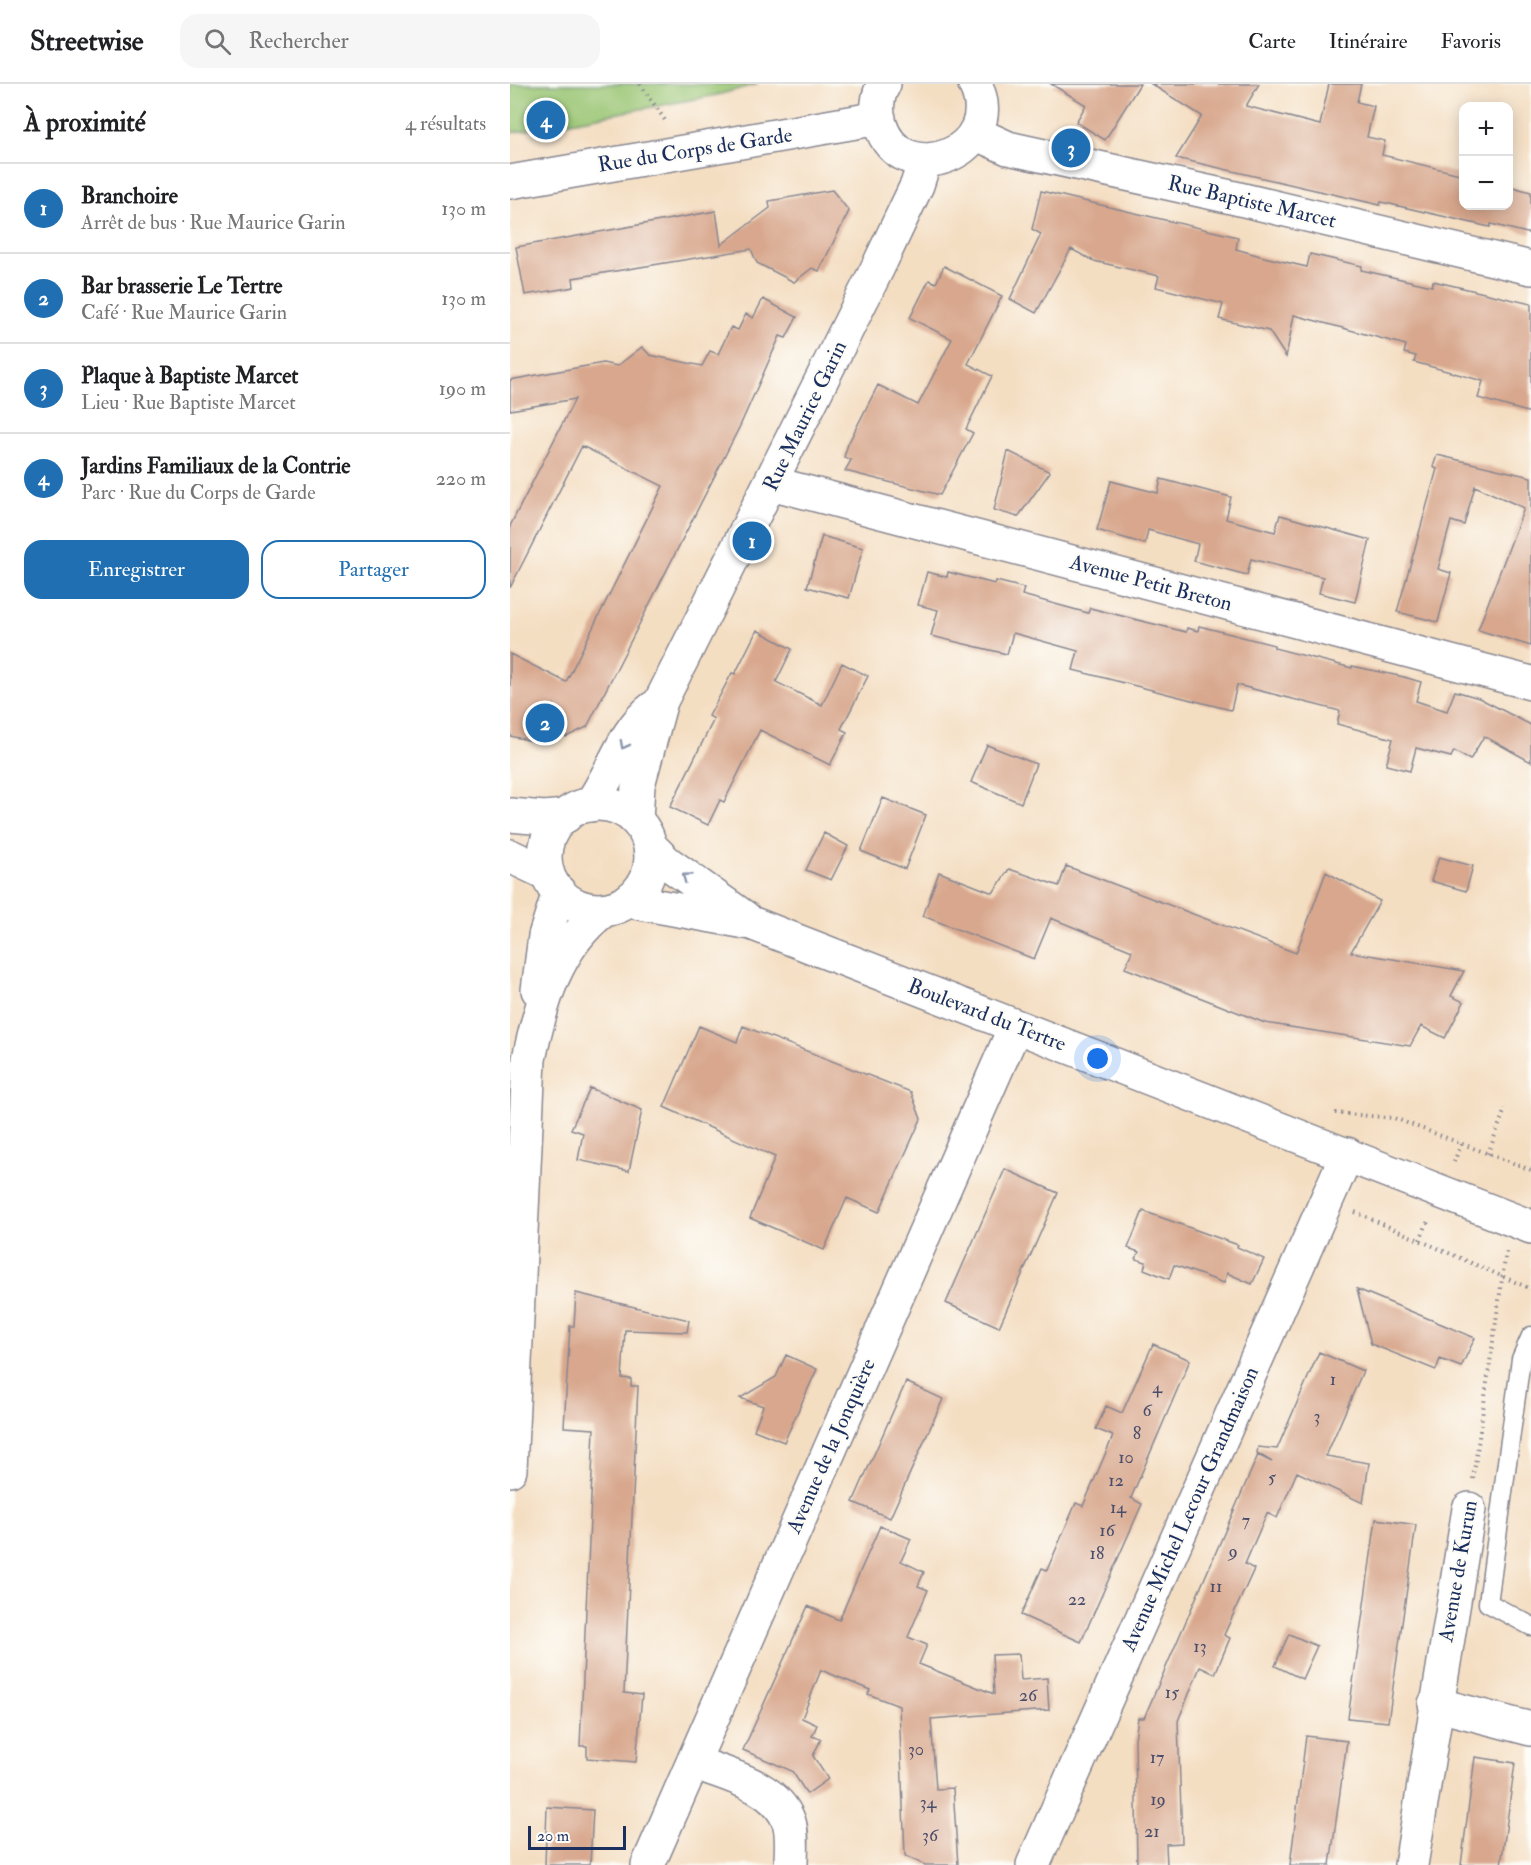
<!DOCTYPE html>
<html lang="fr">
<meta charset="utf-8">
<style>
body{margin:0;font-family:"IM FELL Double Pica",serif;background:#f6f6f6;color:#202124}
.controls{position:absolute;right:18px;top:18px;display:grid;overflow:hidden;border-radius:12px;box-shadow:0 3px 15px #0003}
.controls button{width:54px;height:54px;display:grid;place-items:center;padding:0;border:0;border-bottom:2px solid #e0e0e0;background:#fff;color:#202124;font:30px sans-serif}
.scale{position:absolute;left:18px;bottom:15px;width:98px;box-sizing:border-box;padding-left:6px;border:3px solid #1b2f5e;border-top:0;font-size:16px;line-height:21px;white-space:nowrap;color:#1b2f5e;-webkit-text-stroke:4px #fdfcf7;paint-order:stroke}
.you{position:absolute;left:588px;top:975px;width:21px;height:21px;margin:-15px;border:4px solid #fff;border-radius:50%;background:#1a73e8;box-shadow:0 0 0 9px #1a73e833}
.badge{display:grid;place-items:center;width:39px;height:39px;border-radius:50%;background:#1f6fb2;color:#fff;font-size:20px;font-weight:700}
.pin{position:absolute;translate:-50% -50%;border:3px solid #fff;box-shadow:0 2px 6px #0006}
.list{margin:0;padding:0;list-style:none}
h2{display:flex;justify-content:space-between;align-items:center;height:78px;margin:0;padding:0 24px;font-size:26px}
h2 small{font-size:20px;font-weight:400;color:#757577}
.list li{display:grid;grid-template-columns:39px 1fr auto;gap:18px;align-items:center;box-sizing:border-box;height:90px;padding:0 24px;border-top:2px solid #e0e0e0}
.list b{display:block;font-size:22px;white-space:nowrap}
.list p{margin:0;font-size:20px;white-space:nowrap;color:#757577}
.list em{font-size:20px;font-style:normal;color:#757577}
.actions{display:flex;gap:12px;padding:18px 24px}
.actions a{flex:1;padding:14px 0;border:2px solid #1f6fb2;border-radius:18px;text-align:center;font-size:21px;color:#1f6fb2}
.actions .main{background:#1f6fb2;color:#fff}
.icon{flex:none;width:33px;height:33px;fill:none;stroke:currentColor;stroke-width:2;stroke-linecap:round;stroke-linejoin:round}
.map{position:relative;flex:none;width:1021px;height:1781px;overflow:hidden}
header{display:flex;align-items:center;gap:36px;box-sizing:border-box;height:84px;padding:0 30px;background:#fff;border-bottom:2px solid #e0e0e0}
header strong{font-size:28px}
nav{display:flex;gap:33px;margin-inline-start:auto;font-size:21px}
.search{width:420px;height:54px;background:#f6f6f6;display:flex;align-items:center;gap:15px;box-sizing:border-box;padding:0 21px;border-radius:18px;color:#757577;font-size:22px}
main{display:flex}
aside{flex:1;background:#fff}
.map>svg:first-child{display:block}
.green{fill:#99c572;stroke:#5a7a68;stroke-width:1.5}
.building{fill:#d8a78d}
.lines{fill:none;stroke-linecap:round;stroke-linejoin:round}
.lane-casing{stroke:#888690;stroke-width:21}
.street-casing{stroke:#888690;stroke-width:36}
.secondary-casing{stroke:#888690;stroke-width:36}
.path{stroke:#888690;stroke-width:4;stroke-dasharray:1.5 4.5;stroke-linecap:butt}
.lane{stroke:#fff;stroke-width:18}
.street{stroke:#fff;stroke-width:33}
.secondary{stroke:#fff;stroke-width:33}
.oneway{stroke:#8d97ae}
.labels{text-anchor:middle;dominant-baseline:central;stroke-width:4.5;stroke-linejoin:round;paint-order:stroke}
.number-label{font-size:18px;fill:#4a4d6a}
.street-label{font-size:21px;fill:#1b2f5e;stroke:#fdfcf7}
</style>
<header>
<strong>Streetwise</strong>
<div class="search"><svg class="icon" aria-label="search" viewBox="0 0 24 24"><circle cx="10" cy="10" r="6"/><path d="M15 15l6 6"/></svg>Rechercher</div>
<nav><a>Carte</a><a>Itinéraire</a><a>Favoris</a></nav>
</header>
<main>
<aside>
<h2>À proximité<small>4 résultats</small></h2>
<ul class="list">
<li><span class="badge">1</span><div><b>Branchoire</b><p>Arrêt de bus · Rue Maurice Garin</p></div><em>130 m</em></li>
<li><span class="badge">2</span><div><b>Bar brasserie Le Tertre</b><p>Café · Rue Maurice Garin</p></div><em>130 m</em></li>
<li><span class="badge">3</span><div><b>Plaque à Baptiste Marcet</b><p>Lieu · Rue Baptiste Marcet</p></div><em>190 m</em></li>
<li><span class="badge">4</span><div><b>Jardins Familiaux de la Contrie</b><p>Parc · Rue du Corps de Garde</p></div><em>220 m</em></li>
</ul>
<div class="actions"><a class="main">Enregistrer</a><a>Partager</a></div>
</aside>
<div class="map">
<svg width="1021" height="1781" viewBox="0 0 1021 1781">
<rect width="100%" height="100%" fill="#fdfcf7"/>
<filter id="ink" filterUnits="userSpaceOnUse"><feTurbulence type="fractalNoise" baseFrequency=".0167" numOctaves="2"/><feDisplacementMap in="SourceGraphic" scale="12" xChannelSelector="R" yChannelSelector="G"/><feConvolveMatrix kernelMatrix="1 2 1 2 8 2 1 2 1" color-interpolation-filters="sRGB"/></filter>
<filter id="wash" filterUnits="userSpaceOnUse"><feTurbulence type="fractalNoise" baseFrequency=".008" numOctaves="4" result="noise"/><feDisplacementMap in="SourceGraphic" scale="24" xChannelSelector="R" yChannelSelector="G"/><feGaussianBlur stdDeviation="1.35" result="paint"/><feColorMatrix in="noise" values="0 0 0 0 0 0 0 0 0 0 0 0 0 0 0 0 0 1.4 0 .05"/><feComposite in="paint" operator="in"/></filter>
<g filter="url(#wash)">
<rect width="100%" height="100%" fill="#f4dec2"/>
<path class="green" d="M0,0H248L207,11L0,49Z"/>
<g id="blocks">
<path class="building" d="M541,0H630L595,56L566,38L576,21Z
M641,0H749L736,22L810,41L819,0H851L847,18L864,22L857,53L875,57L872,71L954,91V122H999V102L1021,108V150L981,140L980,143L871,118L870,121L666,74L692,32Z
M322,106L339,127L309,187L302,184L284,198L247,179L241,165L63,194L64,203L15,211L6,163L206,127L211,161L260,124L259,117Z
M531,107L728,153L726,165L754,173L797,183L800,170L852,182L851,186L922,202L923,197L1021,220V329L968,314L973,297L904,278L906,272L894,269L896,261L784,231L776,273L759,247L709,235L713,220L646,203L649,192L584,177L561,165L526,229L500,215L531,150L522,145Z
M434,182L492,212L458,280L482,292L456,345L463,349L430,411L335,387L341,376L334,373L338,360L368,301L408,321L442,255L400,234L419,196L426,199Z
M253,215L287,233L276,254L270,252L230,342L77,643L56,653L44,621L26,658L0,652V570L56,598L153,402L72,362L0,504V442L65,315L0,326V296L93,279L107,282L132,263L140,271L192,282L200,267L208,270L221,243L228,246L236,230L243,234Z
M498,367L540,388L508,433L484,426Z
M927,371L1021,393V562L968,546L1014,424L965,402L954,441L941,437L928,485L941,489L928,538L887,528L927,385L923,383Z
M651,395L721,413L716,435L765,448L770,431L860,456L845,518L809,509L813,493L741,475L737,491L684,477L688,460L638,446L635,460L587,446L601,397L648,409Z
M312,452L353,464L339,514L297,503Z
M417,488L437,493L438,488L485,500L486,497L514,504L512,511L578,529L580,524L676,548L677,544L688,547L689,542L764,561V564L842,584V582L894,593L911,598L906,617L937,627L945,607L969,614L1021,641V678L974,652L960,676L944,667L941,673L906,664L900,687L876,681L883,655L827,640L830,627L727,601L721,626L563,586L568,567L503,549L497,570L421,552L428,526L408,521Z
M247,546L282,565L266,598L312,621L332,579L358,592L331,645L337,648L320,681L250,646L214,718L210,716L198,741L160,723L204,635L199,632L222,589L225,590Z
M477,661L526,680L511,719L461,698Z
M373,714L416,731L395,785L351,767Z
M314,749L338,762L321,796L296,786Z
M929,773L963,782L956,807L921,797Z
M556,782L786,869L816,788L870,817L841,868L954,887L941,912L954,918L935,954L911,942L900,962L755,939L615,884L622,867L541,834L524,875L413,832L429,788L483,809L499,785L549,802Z
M189,942L227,958L233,942L401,1008L411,1035L369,1128L337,1114L314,1166L240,1134L265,1073L154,1023Z
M80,1004L132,1026L119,1087L68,1076L73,1049L61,1045Z
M495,1085L548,1109L489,1243L436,1219Z
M633,1127L728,1161L727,1163L754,1175L742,1200L717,1189L714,1199L664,1181L659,1195L634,1185L636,1178L626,1175L629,1168L618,1164Z
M847,1205L965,1254L951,1283L930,1275L926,1286L861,1260Z
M66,1209L179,1236L177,1248L115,1246L112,1294L121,1295V1302H128L114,1609L132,1611L126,1678L77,1674V1662H70L84,1345L54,1343L60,1242H64Z
M643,1260L680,1276L621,1414L632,1420L571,1558L511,1531L532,1484L537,1486L566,1419L573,1422L603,1352L586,1345L596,1322L612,1329Z
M809,1268L853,1287L816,1372L859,1379L853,1419L787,1388L767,1434L757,1429L735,1480L744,1485L714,1551L720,1554L705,1590L690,1583L668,1637L672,1759L656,1760L657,1781H627L625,1655L628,1634H634L748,1371L762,1378L747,1369L748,1363L767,1365Z
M276,1271L307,1285L274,1358L244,1346L253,1322L230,1314L266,1293Z
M396,1298L433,1315L380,1434L343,1418Z
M866,1435L906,1441L878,1638L838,1634Z
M370,1442L401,1455L391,1477L414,1488L408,1502L418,1506L398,1553L417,1561L409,1580L484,1610L482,1571L509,1570L511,1596L537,1594L539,1626L421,1635L426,1705L443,1704L448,1781H415L395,1772L389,1622L358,1610L360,1606L311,1586L292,1634L307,1641L302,1652L311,1655L303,1672L318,1695L297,1710L282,1687L233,1666L298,1522L329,1536Z
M779,1550L807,1562L792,1595L765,1582Z
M796,1652L837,1657L820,1781H780Z
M965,1673L1005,1679L991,1781H951Z
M37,1723L83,1726L80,1781H35Z"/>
</g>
</g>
<g filter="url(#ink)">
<use href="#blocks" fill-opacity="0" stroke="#888690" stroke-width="1.5"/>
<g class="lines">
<defs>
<path id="lane" d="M1021,1252L1011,1275L978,1519L1021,1542"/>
<path id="street" d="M465,49L498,64L721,113L1021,184
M261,399L1021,599
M80,721C103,690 112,648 143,624
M126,736L128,701L151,617L368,183L407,101L415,76
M28,906L35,852L49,808
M0,1386L19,975C31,919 46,862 94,826
M925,1620L1021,1645
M183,1678C216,1691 266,1701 279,1738C283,1750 281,1768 281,1781
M138,1781L505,943
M523,1781L837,1070
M901,1781L959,1425"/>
<path id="secondary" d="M374,0C367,12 366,27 370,40C392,110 498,67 465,0
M0,98L369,34
M35 773a53 53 0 1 1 106 0a53 53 0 1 1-106 0Z
M0,731L34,734L56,732
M140,762L156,778L235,834
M0,772L38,790
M119,817L241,839L1021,1143"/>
</defs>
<use href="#lane" class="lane-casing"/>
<use href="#street" class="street-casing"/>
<use href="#secondary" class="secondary-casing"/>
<path class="path" d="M130,0L157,39
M825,1029L884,1034L1021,1086
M978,1070L995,1025
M944,1078L951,1060
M845,1128L1021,1205
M910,1156L918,1137
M963,1395L996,1168"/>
<use href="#lane" class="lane"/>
<use href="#street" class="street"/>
<use href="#secondary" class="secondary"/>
</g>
<defs><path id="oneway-chevron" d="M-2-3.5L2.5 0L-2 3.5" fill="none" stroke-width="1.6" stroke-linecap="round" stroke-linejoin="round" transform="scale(1.5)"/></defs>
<g class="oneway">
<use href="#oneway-chevron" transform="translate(114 661) rotate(118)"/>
<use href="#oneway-chevron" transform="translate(176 793) rotate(-144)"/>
</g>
</g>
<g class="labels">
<g class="number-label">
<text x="823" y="1295">1</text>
<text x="647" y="1303">4</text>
<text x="637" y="1326">6</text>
<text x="807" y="1332">3</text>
<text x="627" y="1349">8</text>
<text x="616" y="1373">10</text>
<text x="762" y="1393">5</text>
<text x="606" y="1396">12</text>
<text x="608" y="1423">14</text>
<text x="736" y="1436">7</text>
<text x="597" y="1446">16</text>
<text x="723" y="1467">9</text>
<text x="587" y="1469">18</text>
<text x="706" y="1502">11</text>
<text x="567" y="1515">22</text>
<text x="690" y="1562">13</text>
<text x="662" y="1608">15</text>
<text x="518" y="1611">26</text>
<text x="406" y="1665">30</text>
<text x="647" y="1673">17</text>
<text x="648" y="1715">19</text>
<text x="418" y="1718">34</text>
<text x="642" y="1747">21</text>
<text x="420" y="1751">36</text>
</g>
<g class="street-label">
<text transform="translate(185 66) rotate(-9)">Rue du Corps de Garde</text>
<text transform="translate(742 118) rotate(13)">Rue Baptiste Marcet</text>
<text transform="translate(295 332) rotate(-64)">Rue Maurice Garin</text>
<text transform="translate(641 499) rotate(15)">Avenue Petit Breton</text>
<text transform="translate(477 931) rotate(21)">Boulevard du Tertre</text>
<text transform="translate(321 1362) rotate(-66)">Avenue de la Jonquière</text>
<text transform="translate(680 1425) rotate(-66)">Avenue Michel Lecour Grandmaison</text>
<text transform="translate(948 1487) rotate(-80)">Avenue de Kurun</text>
</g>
</g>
</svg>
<div class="controls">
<button>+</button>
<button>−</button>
</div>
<div class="scale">20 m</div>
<div class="you"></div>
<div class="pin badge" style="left:242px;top:457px">1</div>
<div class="pin badge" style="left:35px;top:639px">2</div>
<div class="pin badge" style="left:561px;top:64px">3</div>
<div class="pin badge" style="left:36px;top:36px">4</div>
</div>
</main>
